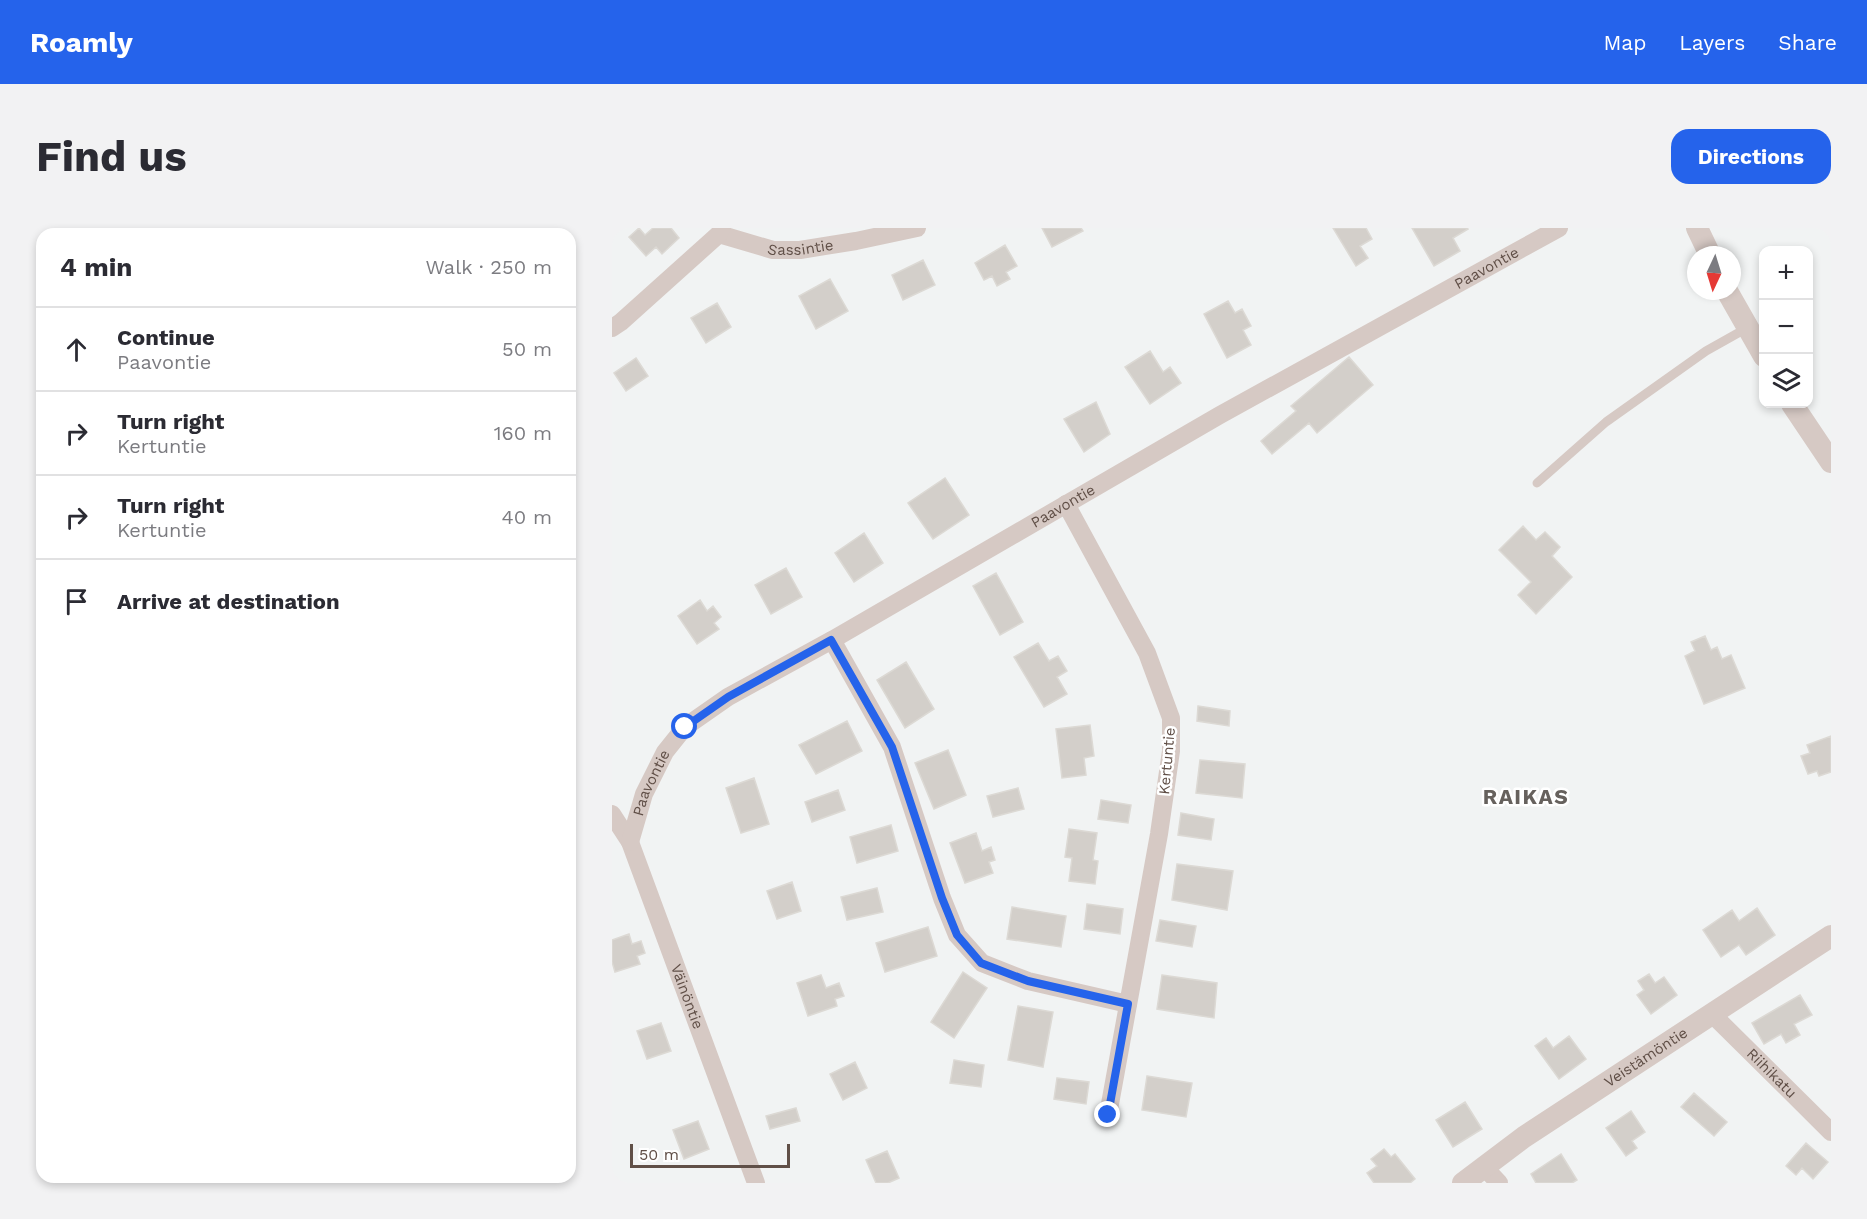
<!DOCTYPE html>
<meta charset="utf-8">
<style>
body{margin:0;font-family:"Work Sans",sans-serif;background:#f2f2f3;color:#2b2b33}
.controls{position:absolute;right:18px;top:18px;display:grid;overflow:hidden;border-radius:12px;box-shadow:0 3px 9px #0003}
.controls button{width:54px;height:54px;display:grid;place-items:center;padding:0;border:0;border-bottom:2px solid #e1e1e2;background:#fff;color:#2b2b33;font:30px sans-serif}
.compass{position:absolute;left:1075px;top:18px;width:54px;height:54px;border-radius:50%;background:#fff;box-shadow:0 3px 9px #0003;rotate:184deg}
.scale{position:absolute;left:18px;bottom:15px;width:160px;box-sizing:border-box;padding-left:6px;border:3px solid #604f47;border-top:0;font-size:16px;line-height:21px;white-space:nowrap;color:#604f47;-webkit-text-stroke:4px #fff;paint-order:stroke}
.stop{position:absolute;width:18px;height:18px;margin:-14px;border:4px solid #2563eb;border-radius:50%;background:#fff}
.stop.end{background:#2563eb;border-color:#fff;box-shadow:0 2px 6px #0008}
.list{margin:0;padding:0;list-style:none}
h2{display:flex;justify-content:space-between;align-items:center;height:78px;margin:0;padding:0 24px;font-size:26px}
h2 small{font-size:20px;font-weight:400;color:#7c7c81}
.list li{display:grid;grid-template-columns:39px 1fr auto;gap:18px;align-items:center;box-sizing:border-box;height:84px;padding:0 24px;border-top:2px solid #e1e1e2}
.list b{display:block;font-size:22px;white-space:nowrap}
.list p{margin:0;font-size:20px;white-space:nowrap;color:#7c7c81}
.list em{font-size:20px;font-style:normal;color:#7c7c81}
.icon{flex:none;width:33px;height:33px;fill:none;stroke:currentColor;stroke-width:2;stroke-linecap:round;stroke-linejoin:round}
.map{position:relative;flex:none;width:1219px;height:955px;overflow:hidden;border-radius:18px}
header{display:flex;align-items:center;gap:36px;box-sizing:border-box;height:84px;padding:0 30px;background:#2563eb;color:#fff}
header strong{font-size:28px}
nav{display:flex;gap:33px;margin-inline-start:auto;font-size:21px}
.intro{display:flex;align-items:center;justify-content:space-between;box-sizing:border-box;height:144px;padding:0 36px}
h1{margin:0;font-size:42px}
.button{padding:15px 27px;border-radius:18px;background:#2563eb;color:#fff;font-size:21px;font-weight:700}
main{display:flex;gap:36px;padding:0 36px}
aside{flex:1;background:#fff;border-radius:18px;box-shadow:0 3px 9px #0003}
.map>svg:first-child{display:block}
.building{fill:#d3cfca;stroke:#dcd9d4;stroke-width:1.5}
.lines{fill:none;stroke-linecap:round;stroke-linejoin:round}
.service{stroke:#d6c9c4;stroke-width:9}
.minor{stroke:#d6c9c4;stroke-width:18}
.tertiary{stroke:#d6c9c4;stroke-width:22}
.route{stroke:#2563eb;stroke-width:8}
.labels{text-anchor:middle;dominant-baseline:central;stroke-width:5;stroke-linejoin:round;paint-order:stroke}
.street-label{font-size:15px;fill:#604f47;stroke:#fff}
.district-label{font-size:21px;font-weight:bold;letter-spacing:1.5px;fill:#66615d;stroke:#fff}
</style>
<header>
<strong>Roamly</strong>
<nav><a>Map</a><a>Layers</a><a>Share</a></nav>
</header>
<div class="intro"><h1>Find us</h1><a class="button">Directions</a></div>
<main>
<aside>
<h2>4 min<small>Walk · 250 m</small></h2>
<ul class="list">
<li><svg class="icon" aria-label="ahead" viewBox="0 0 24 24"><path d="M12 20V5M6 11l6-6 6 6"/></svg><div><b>Continue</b><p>Paavontie</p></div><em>50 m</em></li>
<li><svg class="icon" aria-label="right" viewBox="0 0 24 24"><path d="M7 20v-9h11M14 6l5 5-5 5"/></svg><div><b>Turn right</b><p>Kertuntie</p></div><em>160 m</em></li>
<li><svg class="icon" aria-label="right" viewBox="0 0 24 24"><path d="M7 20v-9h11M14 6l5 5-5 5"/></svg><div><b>Turn right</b><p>Kertuntie</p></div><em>40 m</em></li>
<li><svg class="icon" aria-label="arrive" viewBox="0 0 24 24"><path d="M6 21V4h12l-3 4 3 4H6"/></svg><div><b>Arrive at destination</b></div></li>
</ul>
</aside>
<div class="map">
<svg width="1219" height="955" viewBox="0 0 1219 955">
<rect width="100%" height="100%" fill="#f1f3f3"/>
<path class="building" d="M27,0L33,7L41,0H59L67,10L50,26L44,19L34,28L17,9Z
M430,0H469L471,3L440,19Z
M721,0H754L760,11L748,18L756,30L744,38Z
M800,0H855L856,1L841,10L848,23L822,38Z
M393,17L405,38L394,44L398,51L385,58L380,48L372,52L363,35Z
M311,32L323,57L291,72L280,47Z
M218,51L236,83L204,101L187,68Z
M616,73L623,85L630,81L639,98L631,102L639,117L615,130L592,86Z
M105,75L119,99L94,115L79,90Z
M538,123L551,144L558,139L569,155L538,176L513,139Z
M737,129L761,157L705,205L697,195L660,226L649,213L684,183L679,178Z
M24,130L36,148L14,163L2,145Z
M484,174L498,206L472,224L452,191Z
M333,250L357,287L321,311L296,275Z
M911,298L924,312L933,304L948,319L940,328L960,349L924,386L906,367L919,354L887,322Z
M252,305L271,335L242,354L223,325Z
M174,340L190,369L159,386L143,357Z
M384,345L411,394L388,407L361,358Z
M88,372L95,383L101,378L109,389L102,395L107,401L85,416L66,388Z
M1093,408L1099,422L1105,419L1110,431L1119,427L1133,460L1092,476L1073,428L1083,423L1079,414Z
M426,415L437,433L446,428L455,443L445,449L455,466L432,479L402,429Z
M294,434L322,481L293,500L265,452Z
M586,478L618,483L617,498L585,493Z
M235,493L250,523L204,546L187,517Z
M478,497L482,528L472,530L474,547L450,550L444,501Z
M1219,508V544L1207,548L1205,543L1196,546L1189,528L1198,525L1195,517Z
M336,522L354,567L322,581L303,535Z
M588,532L633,536L630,570L584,565Z
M142,550L157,596L129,605L114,560Z
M406,560L412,581L381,589L375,568Z
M226,562L233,582L200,594L193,574Z
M489,572L519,577L516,595L486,591Z
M569,585L602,591L599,612L566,607Z
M279,597L286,623L245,635L238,609Z
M457,601L485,605L481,632L486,633L483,656L457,653L460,630L453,629Z
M364,605L370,623L379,619L383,632L377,634L381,645L353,655L338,615Z
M565,636L621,643L615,682L560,672Z
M180,654L189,683L165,691L155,663Z
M265,660L271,684L235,692L229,669Z
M475,676L511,681L508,706L472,701Z
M400,679L454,688L449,719L395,711Z
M1145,680L1163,707L1134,727L1127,717L1109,729L1091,702L1120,682L1127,693Z
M548,692L584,698L580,719L544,713Z
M316,699L325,728L273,744L264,715Z
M17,706L20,716L29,713L33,725L25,728L28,736L3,744L0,734V712Z
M351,744L375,760L342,810L319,794Z
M1037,746L1043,755L1052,749L1065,767L1039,786L1025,767L1032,762L1026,753Z
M209,747L214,760L227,755L232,768L223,771L225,778L196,788L185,755Z
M550,747L605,755L602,790L545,781Z
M1188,767L1200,787L1182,796L1188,807L1174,815L1169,806L1152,816L1140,795Z
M406,778L441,784L431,839L396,832Z
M49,795L59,823L35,831L25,803Z
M957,808L974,831L947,851L923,818L934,810L941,820Z
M342,832L372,837L369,859L338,855Z
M243,834L255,860L231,872L218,846Z
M535,848L580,855L574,889L530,882Z
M445,850L477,854L474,876L442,871Z
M1082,865L1115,894L1102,908L1069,879Z
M853,874L870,901L841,919L824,892Z
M184,880L188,893L158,901L154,888Z
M1019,883L1033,904L1020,913L1025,920L1014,928L994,900Z
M86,893L97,921L72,931L61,902Z
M1194,915L1216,934L1201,951L1190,940L1184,947L1174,938Z
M772,921L779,929L783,926L803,951L798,955H762L755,945L765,938L759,931Z
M275,923L287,950L276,955H264L254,932Z
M949,926L965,952L960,955H924L919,946Z"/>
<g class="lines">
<path class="service" d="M925,255L994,194L1094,123L1135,100"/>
<g class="minor">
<path id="s1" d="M107,6L161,22H188L244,13L305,0"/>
<path d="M0,100L9,94L107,6L110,0"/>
<path d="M454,276L535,425L559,490V523L547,606L496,887"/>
<path d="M220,412L280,519L330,670L345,707L370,735L416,753L516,776"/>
<path id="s2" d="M0,586L18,614L144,955"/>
<path id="s3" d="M18,614L32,566L53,524L73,499L116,469L220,412L608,187L947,0"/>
<path id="s4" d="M1100,786L1219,904"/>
<path d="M872,939L887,955"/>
</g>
<g class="tertiary">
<path d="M1085,0L1098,27"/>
<path d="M1115,63L1152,128"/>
<path d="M1180,176L1219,234"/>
<path id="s5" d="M851,955L912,909L1219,708"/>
</g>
</g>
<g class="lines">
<path class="route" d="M73,499L116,469L219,412L280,519L330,670L345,707L369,735L416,753L516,776L496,887"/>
</g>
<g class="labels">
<g class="street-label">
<text stroke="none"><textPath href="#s1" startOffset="84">Sassintie</textPath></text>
<text stroke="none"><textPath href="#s3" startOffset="1053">Paavontie</textPath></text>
<text stroke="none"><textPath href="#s3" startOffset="567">Paavontie</textPath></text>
<text transform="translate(555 533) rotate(-85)">Kertuntie</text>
<text stroke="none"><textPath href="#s3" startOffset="63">Paavontie</textPath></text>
<text stroke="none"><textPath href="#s2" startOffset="198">Väinöntie</textPath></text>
<text stroke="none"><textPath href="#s5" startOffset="222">Veistämöntie</textPath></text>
<text stroke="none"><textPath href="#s4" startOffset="84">Riihikatu</textPath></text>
</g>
<g class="district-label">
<text x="914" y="568">RAIKAS</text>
</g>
</g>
</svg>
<div class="controls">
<button>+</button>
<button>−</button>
<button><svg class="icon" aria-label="layers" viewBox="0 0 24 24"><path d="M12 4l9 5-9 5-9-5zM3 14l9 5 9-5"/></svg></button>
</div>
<svg class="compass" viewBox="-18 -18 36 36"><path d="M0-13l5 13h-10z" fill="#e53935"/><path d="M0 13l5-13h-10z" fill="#7c7c81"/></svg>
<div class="scale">50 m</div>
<div class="stop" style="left:73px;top:499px"></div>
<div class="stop end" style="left:496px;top:887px"></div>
</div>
</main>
